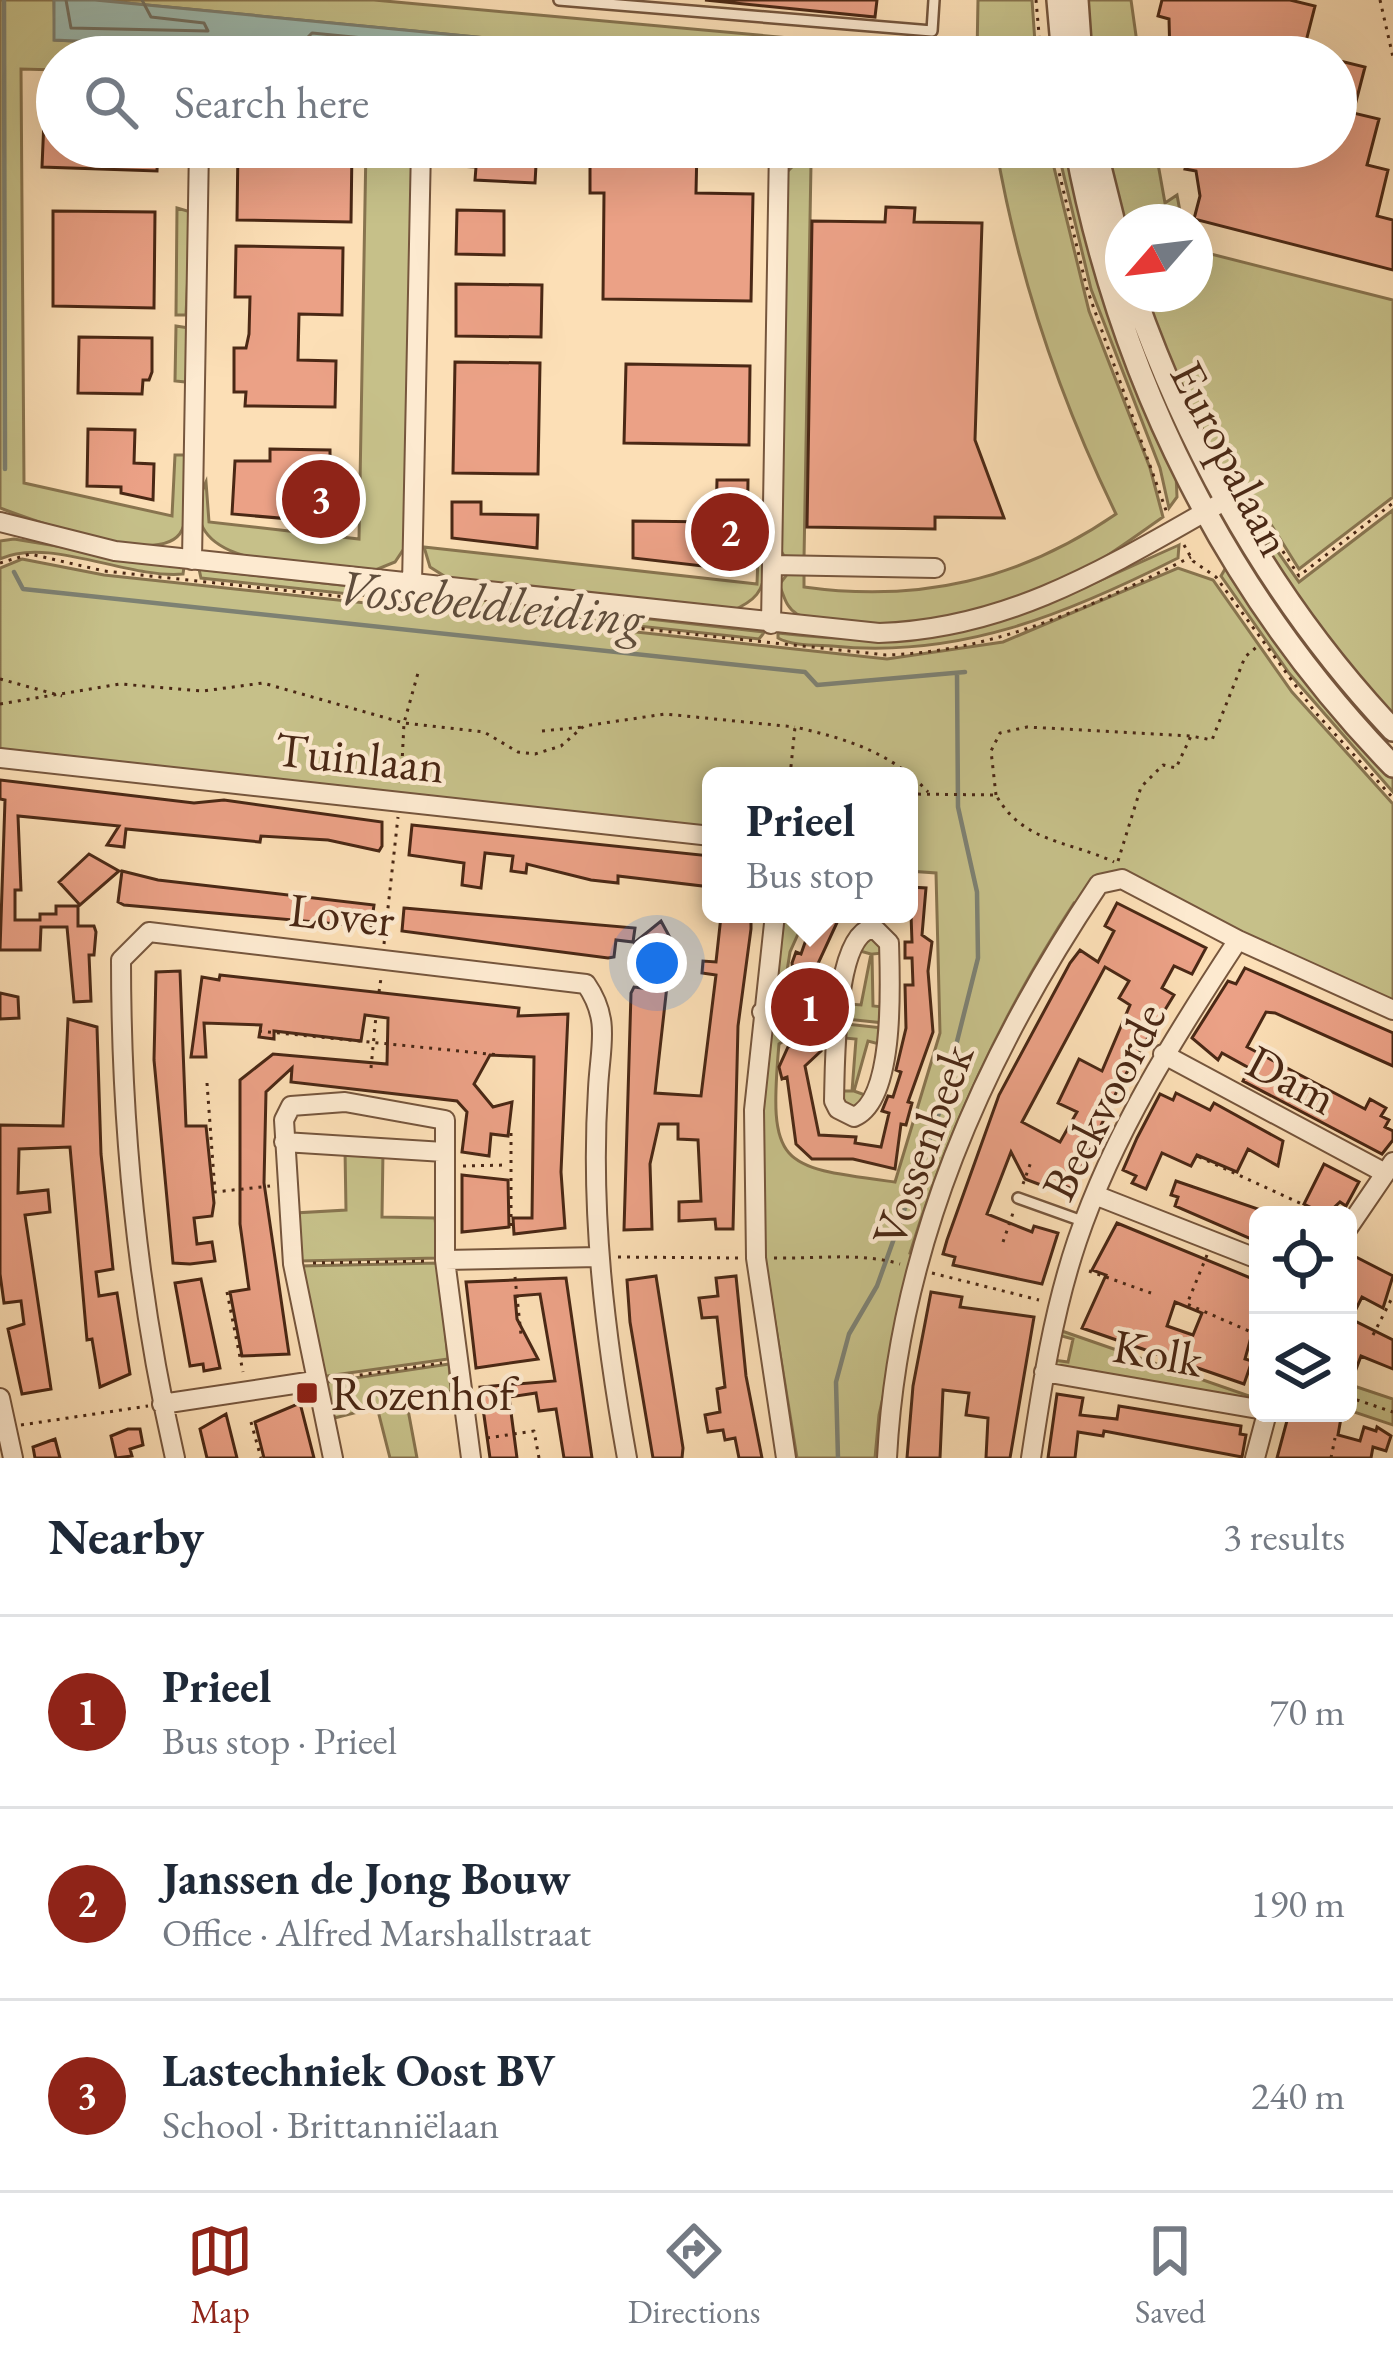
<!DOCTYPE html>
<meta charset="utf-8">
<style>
body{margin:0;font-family:"EB Garamond",serif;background:#f6f6f7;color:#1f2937}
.controls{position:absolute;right:36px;bottom:36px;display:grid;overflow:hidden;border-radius:18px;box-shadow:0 12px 48px #0002}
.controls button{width:108px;height:108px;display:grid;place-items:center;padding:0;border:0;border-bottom:3px solid #e0e1e3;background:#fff;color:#1f2937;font:60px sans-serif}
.compass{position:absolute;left:1105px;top:204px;width:108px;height:108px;border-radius:50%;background:#fff;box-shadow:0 12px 48px #0002;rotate:242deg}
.you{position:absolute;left:657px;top:963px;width:42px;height:42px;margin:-30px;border:9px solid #fff;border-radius:50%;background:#1a73e8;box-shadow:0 0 0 18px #1a73e833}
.badge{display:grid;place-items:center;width:78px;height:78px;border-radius:50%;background:#8f2418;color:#fff;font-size:39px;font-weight:700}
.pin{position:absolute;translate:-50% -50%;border:6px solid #fff;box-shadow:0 3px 12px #0006}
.popup{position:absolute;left:702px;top:767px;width:216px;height:156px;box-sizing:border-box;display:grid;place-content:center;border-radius:18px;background:#fff;filter:drop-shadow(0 3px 9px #0005);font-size:39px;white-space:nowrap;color:#747a83}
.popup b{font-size:45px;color:#1f2937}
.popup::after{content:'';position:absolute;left:50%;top:100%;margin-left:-24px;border:24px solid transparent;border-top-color:#fff}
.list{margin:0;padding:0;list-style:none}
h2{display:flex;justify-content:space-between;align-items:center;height:156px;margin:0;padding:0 48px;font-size:51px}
h2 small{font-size:39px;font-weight:400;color:#747a83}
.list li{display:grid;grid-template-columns:78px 1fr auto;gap:36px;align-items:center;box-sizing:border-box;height:192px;padding:0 48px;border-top:3px solid #e0e1e3}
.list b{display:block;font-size:45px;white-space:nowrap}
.list p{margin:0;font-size:39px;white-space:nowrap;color:#747a83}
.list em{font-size:39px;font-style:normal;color:#747a83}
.icon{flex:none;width:66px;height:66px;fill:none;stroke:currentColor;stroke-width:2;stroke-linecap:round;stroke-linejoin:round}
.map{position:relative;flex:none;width:1393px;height:1458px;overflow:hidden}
.search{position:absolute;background:#fff;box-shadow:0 12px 48px #0002;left:36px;right:36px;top:36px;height:132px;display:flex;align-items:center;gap:30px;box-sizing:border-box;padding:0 42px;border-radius:66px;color:#747a83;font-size:45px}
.sheet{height:732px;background:#fff}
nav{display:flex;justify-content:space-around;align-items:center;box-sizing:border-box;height:168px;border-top:3px solid #e0e1e3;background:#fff;font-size:33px;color:#747a83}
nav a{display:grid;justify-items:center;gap:6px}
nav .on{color:#8f2418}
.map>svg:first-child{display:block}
.green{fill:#c6c089;stroke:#88744f;stroke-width:3}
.water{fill:#9fbcb1;stroke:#7d8173;stroke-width:3}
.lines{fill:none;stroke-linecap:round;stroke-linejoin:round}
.shore{stroke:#747263;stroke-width:3}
.stream{stroke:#7d8173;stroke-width:4.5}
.building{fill:#eba186;stroke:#4a2815;stroke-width:3;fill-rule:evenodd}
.service-casing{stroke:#76563d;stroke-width:14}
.minor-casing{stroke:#76563d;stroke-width:22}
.tertiary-casing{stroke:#76563d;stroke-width:26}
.path{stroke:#4a2815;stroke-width:3;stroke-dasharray:3 6;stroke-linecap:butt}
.service{stroke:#fdead0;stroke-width:9}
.minor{stroke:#fdead0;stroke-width:18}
.tertiary{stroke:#fdead0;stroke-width:21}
.poi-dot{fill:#8f2418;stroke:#fdead0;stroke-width:4.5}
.labels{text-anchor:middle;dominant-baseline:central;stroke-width:9;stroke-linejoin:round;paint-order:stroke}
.street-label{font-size:48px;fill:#4a2815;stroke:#fdead0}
.poi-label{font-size:48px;fill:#4a2815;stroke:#fdead0;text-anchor:start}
.water-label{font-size:51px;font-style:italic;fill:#5f4d3c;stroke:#fdead0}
</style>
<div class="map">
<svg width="1393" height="1458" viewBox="0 0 1393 1458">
<rect width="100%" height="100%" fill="#fcdfb6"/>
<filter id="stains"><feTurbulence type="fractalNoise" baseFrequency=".00167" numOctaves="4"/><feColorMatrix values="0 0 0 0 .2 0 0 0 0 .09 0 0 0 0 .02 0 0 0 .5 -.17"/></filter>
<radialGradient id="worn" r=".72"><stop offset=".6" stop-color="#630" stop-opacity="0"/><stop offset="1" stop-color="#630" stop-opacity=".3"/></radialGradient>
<path class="green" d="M0,0H54L55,40L421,57H57V70L21,69L24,483L172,516L175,455H186C185,477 191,511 182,530C163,571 30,519 0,508Z
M95,0H374L977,55L978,0H1032L1036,57H684Z
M1082,0H1131L1139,57H1086Z
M366,147H413L407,544L395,562L373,571C318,565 164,573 206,482L209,522L359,539Z
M996,147H1049L1089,311L1150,468L1163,517C1130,540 1097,565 1061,582C1001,610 859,645 797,614C785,607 784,594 779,585L788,573H804V587C919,603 1020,580 1116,514C1059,397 1018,275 996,147Z
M1057,147H1071L1176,474L1177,497L1169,508L1160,468L1091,289Z
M1100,147H1155L1165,203L1177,195L1182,222H1123Z
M795,164H811L804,559L784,556L780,549L786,173Z
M177,208L191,212L186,315H176Z
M1195,250L1393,300V497L1299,569L1272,526L1253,538L1228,495L1139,294H1195Z
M176,326L189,328L186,382L175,381Z
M1393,510V724L1258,546L1271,542L1299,582Z
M14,539L184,567L183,574C128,579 48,536 0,559V541Z
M1179,545L1178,558C1067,614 959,659 832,646C815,645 792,646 778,638V633C962,654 1017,617 1179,545Z
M424,547L757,584L758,558L765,565C765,592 754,601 732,611L449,579L430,567Z
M22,559L104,575L887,659L1003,642L1178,568L1213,580L1292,692L1393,804V1002L1323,974L1121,874L1079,905L1074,903C1002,1013 949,1127 910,1253L915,1255L879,1415L875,1458H797L765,1261L762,1117L769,1025L805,1028L779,1044C768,1168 780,1167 895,1182L940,1033L936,873L909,871V776H711V828L0,749V568Z
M1228,564L1393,772V792L1289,673L1221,576Z
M199,569L403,592V594L396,599L201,578Z
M420,593L764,632L763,634L759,639L425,603Z
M782,914H807L790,952L785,984L807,1009L770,999Z
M875,936L883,953L872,954L873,1006L884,1007V1023L846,1019L850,1004L861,1005L871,954L860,951L863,942Z
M846,1024L883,1028L879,1044L868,1041L854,1091L865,1095L857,1108L843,1105L841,1091H852L856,1039L844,1038Z
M345,1149L383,1151L382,1217L435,1218L439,1258L299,1261L295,1213L346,1210Z
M439,1263L448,1359L320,1377L300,1266Z
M1059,1330L1258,1399V1402L1057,1367L1054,1360L1068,1362L1073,1339L1058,1335Z
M449,1364L451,1391L406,1399L417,1458H390L377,1407L331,1419L321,1383Z
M1348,1384L1393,1399V1425L1348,1410Z"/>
<path class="water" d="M54,0H95L684,57H421L54,40Z"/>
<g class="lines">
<path class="shore" d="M66,0L71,28L208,31L204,23L151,17L142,0
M312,57L306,39L312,33L559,57"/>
<path class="stream" d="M4,0L5,469
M14,572L23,589L805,672L817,685L965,672
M838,1458L836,1382L849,1334L877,1286L939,1113L978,958L977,892L958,807L957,673"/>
</g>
<path class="building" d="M705,0H877L875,17Z
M1162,0H1290L1315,6L1302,57H1170L1169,19L1158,16Z
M1336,60L1365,67L1353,113L1379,119L1367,165L1388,170L1377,216L1393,220V270L1194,219L1200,196L1196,171L1185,169L1191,147H1336Z
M45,96H57V147H158L157,171L42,167Z
M238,147H352L351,222L237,220Z
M460,147H537L535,183L475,180L476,167L459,166Z
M590,147H697L696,193L753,194L751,301L603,299L604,193H590Z
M886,207L915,208L914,222L982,223L975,440L1004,518L935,517V529L807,527L812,221L885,222Z
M457,210L504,211V255L456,254Z
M53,211L155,212L154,308L53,306Z
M236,246L343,248L342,315L299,314L298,360L336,361L335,407L245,406L246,392H234V348H246L249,334L250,297H235Z
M456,284L542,285L541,337L456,336Z
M79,337L152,338V372L149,380H143L142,394L78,393Z
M455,362L540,363L538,474L453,473Z
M626,364L750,366L749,445L624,443Z
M88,429L135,430L134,463L154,464L153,500L121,493V487L87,486Z
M270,449L330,450V481L349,485V524L232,514L235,461H270Z
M717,480H748L747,545H730L728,564L720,568L633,558V521L716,522Z
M452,502H481V514L538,515L537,548L452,538Z
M0,780L194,803L224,800L382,822V846L379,851L328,840L261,836L260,842L126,829L124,847L107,845L119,826L18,816L21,890H15V920H40V914H56V906H78V926H94L96,932L94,955H89L91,1001L74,1002L67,927H41L40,950H0L5,800L0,799Z
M412,825L711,856V887L618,876V883L591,880L527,864L526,873L511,871L513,856L485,853L481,888L462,885L464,863L409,855Z
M89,854L119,871L80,905L59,882Z
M122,871L158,880L374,905L371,927L124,905L118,902Z
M910,887L926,888L922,935L932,942L928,971L933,1032L908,1102L912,1103L906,1125L901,1124L895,1169L853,1159H812L796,1144L787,1077L782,1079L779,1067L788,1047L813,1038L821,1051L805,1066L819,1135L856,1137L855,1143L881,1147L889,1113L882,1111L888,1096L893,1097L901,1072L896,1070L906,1028L905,985H913L912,958H905V942H912Z
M1117,903L1206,948L1192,974L1174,966L1162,988L1174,995L1121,1082L1072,1189L1060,1184L1057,1191L1025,1179L1011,1152L987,1214L1032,1232L1034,1226L1058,1233L1042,1284L953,1265L955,1257L943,1254L947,1240L999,1095L1070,963L1080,950L1098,962L1114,931L1105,926ZM1105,967L1129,981L1119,998L1130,1005L1102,1071L1079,1059L1058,1103L1077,1112L1060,1142L1022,1122Z
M404,908L635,928L633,942L616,940L614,957L608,958L402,931Z
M737,914H751V929L738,1026L733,1229H716L715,1219L679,1221V1202L701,1201L698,1140L678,1139V1124H659L650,1164L652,1229L624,1230L631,993L634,987L650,989L653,966L669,968L655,1093L701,1096L716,975L702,973L703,961L716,962L721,916Z
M815,914H841L815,970L828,987L818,998L795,984L792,963L796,952L801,954Z
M661,921L675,947L652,966L634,943Z
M1245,968L1393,1033V1066L1275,1013L1266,1012L1247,1047L1365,1109L1370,1099L1386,1108L1381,1116L1389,1120L1385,1127L1393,1131V1140L1382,1154L1243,1081L1249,1068L1222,1053L1218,1060L1192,1038L1228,981L1236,984Z
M180,971L186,1126H206L214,1203L212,1216L194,1218L197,1244L212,1242L215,1261L190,1264L173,1263L154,1060L156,972Z
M220,975L519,1008L518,1016L568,1014L561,1172L565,1228L514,1234L513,1218H532L534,1057L490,1055L474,1084L493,1107L512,1102L508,1136L491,1134L489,1156L462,1152L467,1112L457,1101L291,1082L292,1068L266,1092L264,1183L289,1354L242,1356L230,1292L249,1289L240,1224V1080L273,1054L387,1064L388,1018L365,1015L361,1041L274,1031V1039L259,1037L261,1025L204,1023L206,1057H191L202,977L219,980Z
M0,993L18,997L19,1018L0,1019Z
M68,1019L97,1027L101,1154L113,1269L96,1272L99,1296L117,1293L130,1374L100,1387L92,1339L87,1340L70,1147L19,1149L18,1193L48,1190L50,1212L25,1215L51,1389L22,1394L8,1329L24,1324L21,1301L4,1303L0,1274V1125L63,1126Z
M1176,1093L1210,1110L1214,1103L1283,1141L1278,1166L1248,1149L1237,1172L1197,1155L1191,1166L1162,1153L1146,1189L1132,1183L1136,1176L1123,1170L1137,1138L1160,1094L1173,1100Z
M1324,1164L1359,1182L1346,1206L1340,1202L1326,1215L1304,1204Z
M462,1175L508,1180L509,1227L462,1232Z
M1176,1181L1258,1209V1242L1175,1206L1178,1197L1171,1195Z
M1117,1223L1258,1281V1312L1245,1359L1252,1361L1244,1384L1082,1328L1106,1275L1092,1270ZM1175,1302L1202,1313L1193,1335L1167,1326Z
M1356,1257L1393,1276L1383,1308L1362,1297L1351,1319L1393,1340V1369L1361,1356L1349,1388L1348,1273Z
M656,1276L683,1448L682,1458H653L630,1322L627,1280Z
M736,1276L746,1376L762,1458H739L735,1438L725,1440L723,1430L708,1432L705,1415L720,1412L717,1389L725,1387L717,1317L702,1318L699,1298L718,1296L716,1278Z
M566,1278L592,1458H564L556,1409L539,1411L536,1393L509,1397L517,1458H490L480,1387L555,1381L540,1294L515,1296L517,1319L538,1359L476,1368L466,1282Z
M201,1279L220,1368L204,1371L203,1364L190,1366L175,1283Z
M931,1292L962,1297L960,1307L1034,1317L1010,1458H986L988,1418L966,1415L969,1393L943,1390L940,1458H907L913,1386Z
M1057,1394L1083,1398L1080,1415L1117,1419L1119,1406L1241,1426L1240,1434L1246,1435L1242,1457L1104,1431L1103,1436L1078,1432L1075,1458H1048Z
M300,1403L314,1458H264L255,1422Z
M1289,1413L1341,1418L1338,1435L1360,1441L1364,1427L1376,1431L1377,1427L1391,1436L1386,1451L1373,1447L1371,1458H1277Z
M226,1414L237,1458H207L200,1429Z
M128,1429H140L143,1445L130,1449L132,1456L116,1458L111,1436Z
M55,1439L60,1458H35L33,1447Z"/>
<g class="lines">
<defs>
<path id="service" d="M559,0L932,31L934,0
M1018,1198L1085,1222"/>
<path id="minor" d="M0,522L115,551L879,633C1012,629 1113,564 1226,500
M192,560L199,147
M773,565L935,568
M412,584L421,147
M771,624L779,147
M0,758L711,836
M775,914L754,1110L756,1258L786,1458
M867,930H876L889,943C890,981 896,1100 854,1117L838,1109L834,1101C835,1064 834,948 867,930Z
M762,1012L837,1021
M1163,1054L1385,1173
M284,1142L444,1152
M1095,1195L1258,1259
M1348,1228L1393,1162
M445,1260L599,1257
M1044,1372L1258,1409
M0,1398L13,1458
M162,1404L314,1381
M175,1458C137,1293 121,1129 121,960L149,932L586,984C611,1020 600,1046 598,1089C590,1213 605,1336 627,1458
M333,1458L293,1264L284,1120L291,1106L345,1102L445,1120V1260L471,1458
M887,1458C898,1247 983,1057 1099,884L1122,879L1238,940L1393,1010
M1031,1458C1042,1385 1053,1312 1077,1241C1114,1132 1175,1036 1238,940
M1255,1458L1267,1413"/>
<path id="tertiary" d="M1058,0L1063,57
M1077,0L1081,57
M1076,147C1120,381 1227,595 1393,766
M1095,147L1123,259
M1134,294C1191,455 1276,606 1393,730"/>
</defs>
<use href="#service" class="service-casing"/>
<use href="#minor" class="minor-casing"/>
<use href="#tertiary" class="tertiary-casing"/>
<path class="path" d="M1036,0L1041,57
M1380,0L1393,57
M1053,147L1087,289L1168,516
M1266,535L1271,533L1299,576L1393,503
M1184,545L1193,561L1216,577L1315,712L1393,798
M0,563L30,554L104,571L886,655C996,652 1094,605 1191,557
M0,679L62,696
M0,704L120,684L203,691L263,683L404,723L484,732L518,752L535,754L561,746L584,726L665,714L795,727
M542,731L583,727
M790,776L795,727C847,739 891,752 928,792
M401,783L404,723L418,673
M909,794L996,795C1023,843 1067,840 1114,862
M996,795L991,751L1000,733L1027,727L1191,736
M1118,861L1141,787L1163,765L1176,768L1191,736L1212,740L1245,657L1260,644
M384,944L398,817
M379,992L381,978
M259,1031L499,1055
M371,1068L376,1016
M207,1083L215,1192L270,1186
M511,1133V1230
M1199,1157L1304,1205
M463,1166L507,1165
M1023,1184L1032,1159
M1003,1242L1014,1210
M1207,1255L1187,1304L1258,1335
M618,1257L741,1258
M774,1258C818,1259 859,1252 900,1264
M313,1263L430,1261
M1089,1271L1151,1293
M932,1273L1039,1300
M515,1277L521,1335
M227,1292L243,1372
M1373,1335L1393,1296
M333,1379L442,1363
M1348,1397L1393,1412
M251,1422L261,1458
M21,1425L148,1406
M487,1438L534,1431L539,1458
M1331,1458L1335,1438"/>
<use href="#service" class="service"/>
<use href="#minor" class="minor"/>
<use href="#tertiary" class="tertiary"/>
</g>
<rect class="poi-dot" x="295" y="1381" width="24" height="24" rx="6"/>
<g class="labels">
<g class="street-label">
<text transform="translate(1232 458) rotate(63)">Europalaan</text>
<text transform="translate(360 757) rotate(6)">Tuinlaan</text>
<text transform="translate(342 914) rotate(6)">Lover</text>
<text transform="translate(1292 1079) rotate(28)">Dam</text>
<text transform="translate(1103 1101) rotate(-63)">Beekvoorde</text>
<text transform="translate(922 1145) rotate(-70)">Vossenbeek</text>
<text transform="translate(1158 1352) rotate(10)">Kolk</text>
</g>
<g class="poi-label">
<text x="331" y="1393">Rozenhof</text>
</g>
<g class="water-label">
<text transform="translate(491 602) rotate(6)">Vossebeldleiding</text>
</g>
</g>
<rect width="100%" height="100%" filter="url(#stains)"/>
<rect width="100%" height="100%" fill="url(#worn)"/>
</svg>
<div class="controls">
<button><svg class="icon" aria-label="locate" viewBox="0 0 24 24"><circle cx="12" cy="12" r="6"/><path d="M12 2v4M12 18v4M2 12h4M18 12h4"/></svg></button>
<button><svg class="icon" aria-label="layers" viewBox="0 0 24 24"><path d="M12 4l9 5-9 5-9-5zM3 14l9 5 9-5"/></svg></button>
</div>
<svg class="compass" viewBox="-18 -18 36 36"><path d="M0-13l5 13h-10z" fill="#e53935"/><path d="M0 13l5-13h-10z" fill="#747a83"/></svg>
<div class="you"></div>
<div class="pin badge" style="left:810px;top:1007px">1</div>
<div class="popup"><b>Prieel</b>Bus stop</div>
<div class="pin badge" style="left:730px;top:532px">2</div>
<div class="pin badge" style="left:321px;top:499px">3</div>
<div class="search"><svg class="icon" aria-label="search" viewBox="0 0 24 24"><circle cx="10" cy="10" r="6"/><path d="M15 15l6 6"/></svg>Search here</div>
</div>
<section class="sheet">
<h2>Nearby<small>3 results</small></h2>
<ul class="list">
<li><span class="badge">1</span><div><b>Prieel</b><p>Bus stop · Prieel</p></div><em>70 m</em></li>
<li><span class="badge">2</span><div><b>Janssen de Jong Bouw</b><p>Office · Alfred Marshallstraat</p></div><em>190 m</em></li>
<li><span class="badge">3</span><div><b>Lastechniek Oost BV</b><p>School · Brittanniëlaan</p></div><em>240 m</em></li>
</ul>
</section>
<nav>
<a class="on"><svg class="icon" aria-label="map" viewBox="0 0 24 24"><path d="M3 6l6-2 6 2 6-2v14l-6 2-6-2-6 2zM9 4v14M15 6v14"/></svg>Map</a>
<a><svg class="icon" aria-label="directions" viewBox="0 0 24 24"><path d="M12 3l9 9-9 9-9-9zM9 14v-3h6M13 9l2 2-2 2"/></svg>Directions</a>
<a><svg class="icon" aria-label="saved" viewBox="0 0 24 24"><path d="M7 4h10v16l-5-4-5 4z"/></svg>Saved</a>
</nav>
